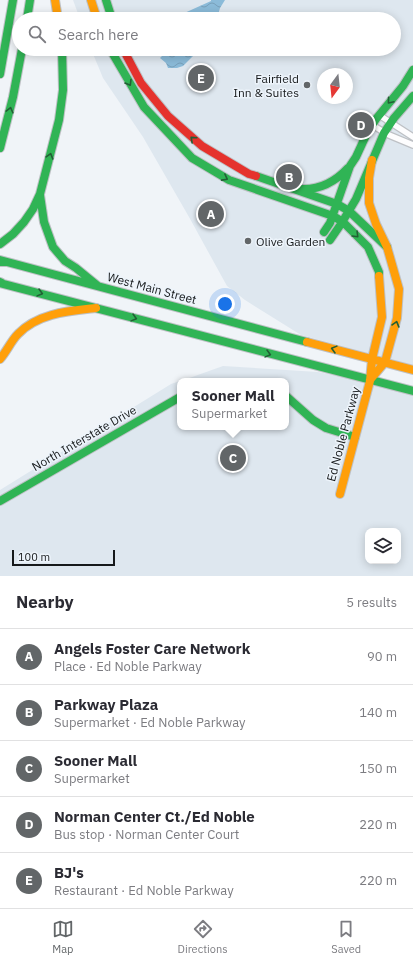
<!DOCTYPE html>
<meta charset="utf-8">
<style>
body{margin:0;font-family:"IBM Plex Sans",sans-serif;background:#f2f2f3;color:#2b2b33}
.controls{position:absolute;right:12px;bottom:12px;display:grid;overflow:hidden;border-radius:8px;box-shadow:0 2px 10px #0003}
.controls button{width:36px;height:36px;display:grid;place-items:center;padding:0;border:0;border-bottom:1px solid #e1e1e2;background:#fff;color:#2b2b33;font:20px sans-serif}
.compass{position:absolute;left:317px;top:68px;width:36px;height:36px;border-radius:50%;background:#fff;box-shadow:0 2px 10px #0003;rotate:195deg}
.scale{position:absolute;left:12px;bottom:10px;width:103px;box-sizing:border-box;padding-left:4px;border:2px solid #16191b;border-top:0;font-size:11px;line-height:14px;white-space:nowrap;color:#16191b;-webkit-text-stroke:3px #edf4fb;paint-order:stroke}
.you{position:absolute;left:225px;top:304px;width:14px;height:14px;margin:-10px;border:3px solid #fff;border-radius:50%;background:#1a73e8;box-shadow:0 0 0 6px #1a73e833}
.badge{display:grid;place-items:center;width:26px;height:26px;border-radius:50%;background:#626668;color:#fff;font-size:13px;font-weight:700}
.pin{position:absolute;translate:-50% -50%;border:2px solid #fff;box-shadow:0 1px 4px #0006}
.popup{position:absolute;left:177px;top:378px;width:112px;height:52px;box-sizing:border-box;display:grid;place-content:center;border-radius:8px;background:#fff;filter:drop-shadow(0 1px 3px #0005);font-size:13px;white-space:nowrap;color:#7c7c81}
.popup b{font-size:15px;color:#2b2b33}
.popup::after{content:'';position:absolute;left:50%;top:100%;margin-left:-8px;border:8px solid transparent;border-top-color:#fff}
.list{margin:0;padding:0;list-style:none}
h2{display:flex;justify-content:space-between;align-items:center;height:52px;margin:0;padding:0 16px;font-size:17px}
h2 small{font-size:13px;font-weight:400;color:#7c7c81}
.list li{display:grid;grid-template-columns:26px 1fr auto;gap:12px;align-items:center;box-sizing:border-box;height:56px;padding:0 16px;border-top:1px solid #e1e1e2}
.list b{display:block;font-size:15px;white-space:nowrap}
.list p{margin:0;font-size:13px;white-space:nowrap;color:#7c7c81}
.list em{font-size:13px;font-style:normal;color:#7c7c81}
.icon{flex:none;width:22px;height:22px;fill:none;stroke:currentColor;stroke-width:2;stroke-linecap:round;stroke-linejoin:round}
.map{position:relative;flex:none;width:413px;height:576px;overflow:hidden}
.search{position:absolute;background:#fff;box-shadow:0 2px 10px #0003;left:12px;right:12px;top:12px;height:44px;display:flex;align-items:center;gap:10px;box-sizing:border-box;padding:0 14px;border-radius:22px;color:#7c7c81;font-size:15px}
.sheet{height:332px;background:#fff}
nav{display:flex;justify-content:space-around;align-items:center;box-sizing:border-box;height:56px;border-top:1px solid #e1e1e2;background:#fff;font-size:11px;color:#7c7c81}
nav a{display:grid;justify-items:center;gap:2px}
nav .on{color:#626668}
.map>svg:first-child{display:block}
.built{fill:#dee7ef;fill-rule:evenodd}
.water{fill:url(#water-waves)}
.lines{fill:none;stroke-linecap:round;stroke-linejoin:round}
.street-casing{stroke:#bec1c5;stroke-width:8}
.fast-casing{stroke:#bec1c5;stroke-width:10}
.slow-casing{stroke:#bec1c5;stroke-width:10}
.jam-casing{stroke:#bec1c5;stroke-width:10}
.street{stroke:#fdfdfe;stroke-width:5.5}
.fast{stroke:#30b455;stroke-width:8}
.slow{stroke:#ff9f0a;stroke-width:8}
.jam{stroke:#e5322d;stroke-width:8}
.oneway{stroke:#225f35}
.poi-dot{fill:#626668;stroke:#edf4fb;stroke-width:1.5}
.labels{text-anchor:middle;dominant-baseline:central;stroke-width:3;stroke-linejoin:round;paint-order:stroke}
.poi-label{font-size:12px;fill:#16191b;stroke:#edf4fb;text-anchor:end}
.street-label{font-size:12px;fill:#16191b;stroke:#edf4fb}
</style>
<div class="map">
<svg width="413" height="576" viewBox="0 0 413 576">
<defs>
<pattern id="water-waves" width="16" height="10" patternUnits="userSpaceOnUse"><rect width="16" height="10" fill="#8bbbd9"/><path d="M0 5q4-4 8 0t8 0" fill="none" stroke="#77a0ba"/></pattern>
</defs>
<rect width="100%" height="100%" fill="#f0f4f8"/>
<path class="built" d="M73,0H413V365L301,335L245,300L227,286L189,217L143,137L103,78L91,49H394V19H80ZM323,74H347V98H323Z
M223,366L318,372L413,391V576H0V490L171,384L180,381V427H286V381H181ZM368,531H398V561H368Z"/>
<path class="water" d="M211,0H225L220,8L217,19H171L211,1Z
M157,49H200L183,66L177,68H168L166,63L160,58L164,54L163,53L159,56L158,55L161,51L160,50L156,54L155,53Z"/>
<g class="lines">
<defs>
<path id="street" d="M379,115L413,137
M372,125L389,135L413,145"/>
<path id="fast" d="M106,0L112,19
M27,19L30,0
M110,49L144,107L192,158L229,180L333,216L343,222L368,247L379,272V276
M0,74L13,0
M0,148L13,97L22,49
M256,176L337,204L349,211L387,247
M301,189C320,190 335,182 348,168
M40,195L44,222L53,247L65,261L76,268L98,286
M324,232L330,223L350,166L356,157L368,131L376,119L403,86L413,70
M330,240L341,224L356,199L384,133L394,118L413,96
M0,244L13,234L24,222L33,209L40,194L59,120L63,90L62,49
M0,260L307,342
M0,262H5
M0,282L2,283
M0,283L413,391
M286,396L313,420L326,428L355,437
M0,501L180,397"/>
<path id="slow" d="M55,0L58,19
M91,0L97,19
M307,342L413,370
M0,359C7,351 11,341 18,334C38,313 69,311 96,308
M370,380L385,362L397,318L399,289L387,247L376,224L369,203V178L372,160
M340,494L370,381L372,359L382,317L379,276"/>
<path id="jam" d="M123,49L141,83L168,116L202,146L249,174L256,176"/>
</defs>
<use href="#street" class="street-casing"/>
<use href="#fast" class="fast-casing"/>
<use href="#slow" class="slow-casing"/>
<use href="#jam" class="jam-casing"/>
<use href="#street" class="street"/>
<use href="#fast" class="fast"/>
<use href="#slow" class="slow"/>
<use href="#jam" class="jam"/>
</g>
<defs><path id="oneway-chevron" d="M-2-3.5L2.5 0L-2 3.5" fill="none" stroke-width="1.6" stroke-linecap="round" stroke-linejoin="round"/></defs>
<g class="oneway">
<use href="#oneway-chevron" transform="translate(129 83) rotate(59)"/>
<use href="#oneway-chevron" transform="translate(390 101) rotate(130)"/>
<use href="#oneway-chevron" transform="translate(10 110) rotate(-76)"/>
<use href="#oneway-chevron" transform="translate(193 139) rotate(-138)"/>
<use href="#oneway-chevron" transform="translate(50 156) rotate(-74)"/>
<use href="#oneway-chevron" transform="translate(225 178) rotate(28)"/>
<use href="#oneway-chevron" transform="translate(356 235) rotate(45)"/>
<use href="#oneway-chevron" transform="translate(40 293) rotate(15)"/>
<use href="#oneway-chevron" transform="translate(134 318) rotate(15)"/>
<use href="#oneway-chevron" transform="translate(396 324) rotate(-74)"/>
<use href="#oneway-chevron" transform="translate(334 349) rotate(-165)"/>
<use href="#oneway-chevron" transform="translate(268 354) rotate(15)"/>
</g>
<g class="poi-dot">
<circle cx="307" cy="85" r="4"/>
<circle cx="248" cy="241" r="4"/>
</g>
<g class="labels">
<g class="poi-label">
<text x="299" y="78">Fairfield<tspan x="299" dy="14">Inn &amp; Suites</tspan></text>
<text x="256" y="241" text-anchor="start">Olive Garden</text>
</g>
<g class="street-label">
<text transform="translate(152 288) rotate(15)">West Main Street</text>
<text transform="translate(343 434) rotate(-75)">Ed Noble Parkway</text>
<text transform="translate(84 438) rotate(-30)">North Interstate Drive</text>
</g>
</g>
</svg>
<div class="controls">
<button><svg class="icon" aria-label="layers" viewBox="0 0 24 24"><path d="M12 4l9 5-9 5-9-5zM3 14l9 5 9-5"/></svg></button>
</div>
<svg class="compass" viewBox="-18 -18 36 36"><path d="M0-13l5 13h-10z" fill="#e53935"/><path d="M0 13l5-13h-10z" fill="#7c7c81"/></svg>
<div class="scale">100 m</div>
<div class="you"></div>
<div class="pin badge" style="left:211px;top:214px">A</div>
<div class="pin badge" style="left:289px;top:177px">B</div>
<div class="pin badge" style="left:233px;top:458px">C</div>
<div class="popup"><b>Sooner Mall</b>Supermarket</div>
<div class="pin badge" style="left:361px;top:125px">D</div>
<div class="pin badge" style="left:201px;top:78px">E</div>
<div class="search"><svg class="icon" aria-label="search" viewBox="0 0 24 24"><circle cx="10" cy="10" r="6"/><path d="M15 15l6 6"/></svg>Search here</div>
</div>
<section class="sheet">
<h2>Nearby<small>5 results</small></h2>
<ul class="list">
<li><span class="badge">A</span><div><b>Angels Foster Care Network</b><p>Place · Ed Noble Parkway</p></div><em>90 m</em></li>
<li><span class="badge">B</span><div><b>Parkway Plaza</b><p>Supermarket · Ed Noble Parkway</p></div><em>140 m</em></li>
<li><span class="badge">C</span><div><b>Sooner Mall</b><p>Supermarket</p></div><em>150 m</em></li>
<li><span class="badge">D</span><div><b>Norman Center Ct./Ed Noble</b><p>Bus stop · Norman Center Court</p></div><em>220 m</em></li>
<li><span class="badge">E</span><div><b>BJ's</b><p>Restaurant · Ed Noble Parkway</p></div><em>220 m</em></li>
</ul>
</section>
<nav>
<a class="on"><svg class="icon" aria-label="map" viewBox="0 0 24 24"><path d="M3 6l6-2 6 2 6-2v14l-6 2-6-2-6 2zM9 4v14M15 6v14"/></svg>Map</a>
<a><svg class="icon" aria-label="directions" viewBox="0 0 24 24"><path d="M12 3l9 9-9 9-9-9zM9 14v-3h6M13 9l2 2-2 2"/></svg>Directions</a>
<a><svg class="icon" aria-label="saved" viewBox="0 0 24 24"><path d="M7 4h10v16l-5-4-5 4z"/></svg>Saved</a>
</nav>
